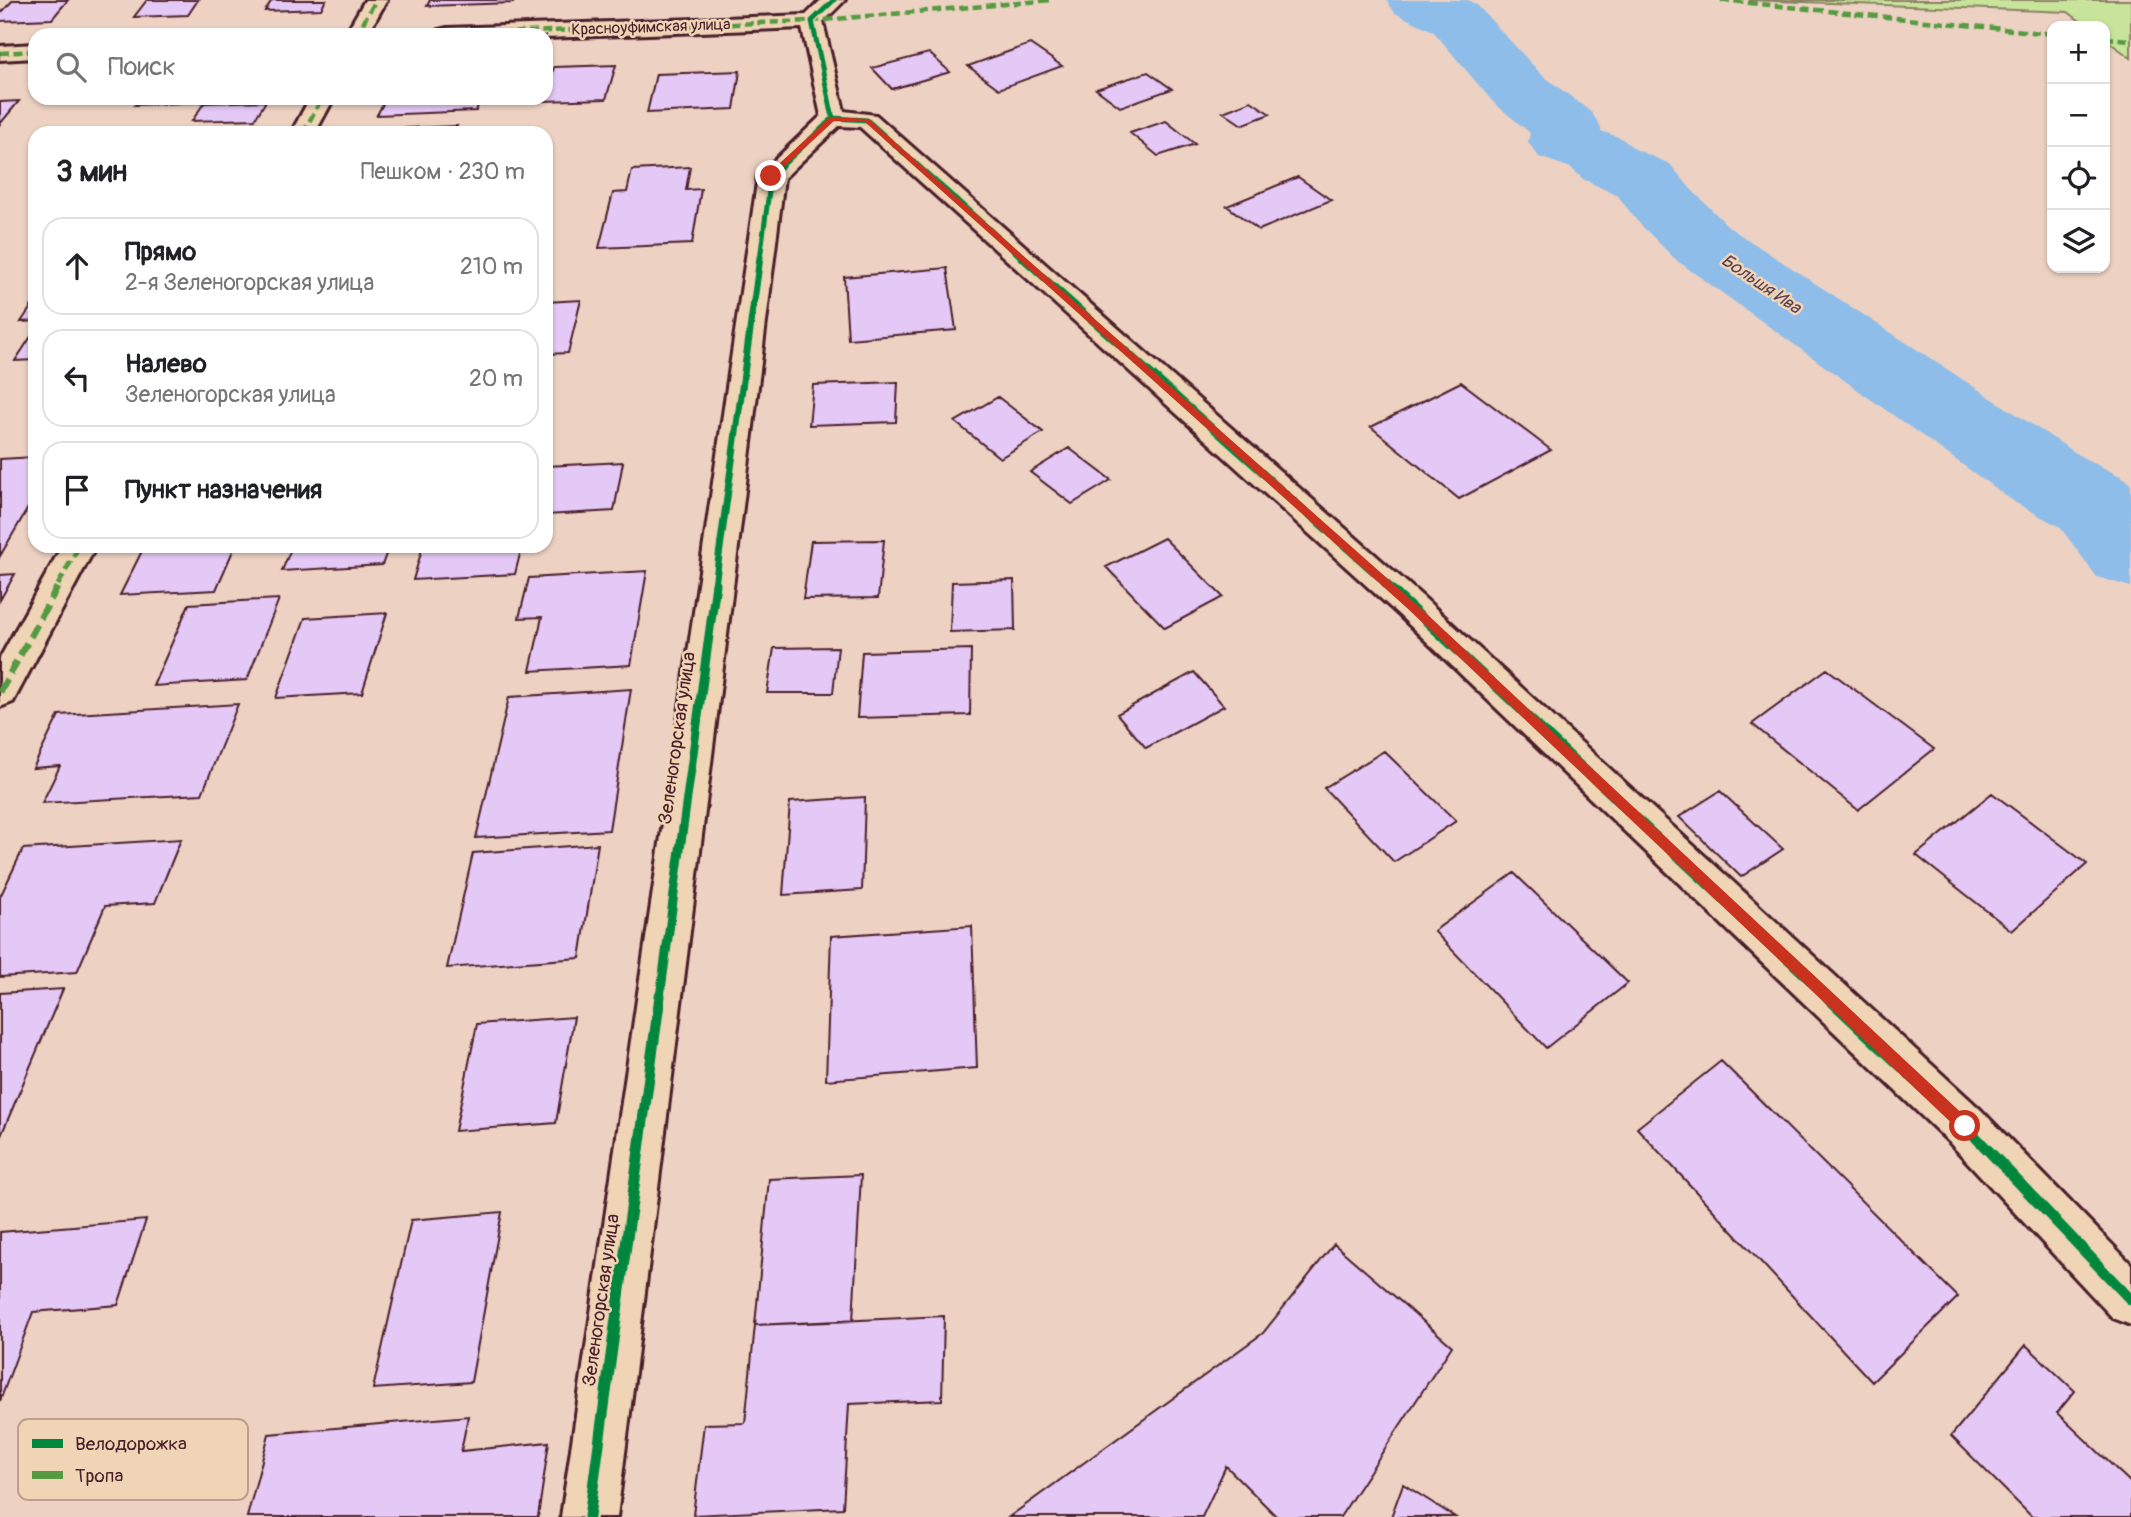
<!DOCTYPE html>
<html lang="ru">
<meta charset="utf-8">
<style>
body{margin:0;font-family:Pangolin,sans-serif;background:#f6f6f6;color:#202124}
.controls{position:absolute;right:21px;top:21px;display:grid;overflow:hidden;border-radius:14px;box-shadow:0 2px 5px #0004}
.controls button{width:63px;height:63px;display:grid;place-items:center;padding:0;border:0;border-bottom:2px solid #e0e0e0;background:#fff;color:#202124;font:35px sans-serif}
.stop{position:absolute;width:21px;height:21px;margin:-16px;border:5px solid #c8321e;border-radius:50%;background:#fff}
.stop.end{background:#c8321e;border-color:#fff;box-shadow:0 2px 7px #0008}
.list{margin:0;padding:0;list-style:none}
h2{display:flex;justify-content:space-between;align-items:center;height:91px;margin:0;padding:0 28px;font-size:30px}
h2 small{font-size:23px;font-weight:400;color:#757577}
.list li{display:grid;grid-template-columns:46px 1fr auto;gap:21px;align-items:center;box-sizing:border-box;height:98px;margin:0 14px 14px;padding:0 14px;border:2px solid #e0e0e0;border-radius:21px}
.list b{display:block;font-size:26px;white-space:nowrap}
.list p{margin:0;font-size:23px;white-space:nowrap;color:#757577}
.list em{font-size:23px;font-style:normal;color:#757577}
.icon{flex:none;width:38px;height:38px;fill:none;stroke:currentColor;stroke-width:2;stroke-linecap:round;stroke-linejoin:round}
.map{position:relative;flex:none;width:2131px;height:1517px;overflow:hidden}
.search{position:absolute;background:#fff;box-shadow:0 2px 5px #0004;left:28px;top:28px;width:525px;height:77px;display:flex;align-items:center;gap:18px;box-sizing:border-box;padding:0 24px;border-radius:21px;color:#757577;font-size:26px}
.panel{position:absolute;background:#fff;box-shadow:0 2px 5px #0004;left:28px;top:126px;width:525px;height:427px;border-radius:21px}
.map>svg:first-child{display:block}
.green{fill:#c8e49b;stroke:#898263;stroke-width:2}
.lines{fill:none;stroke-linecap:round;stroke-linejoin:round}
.river{fill:#8ebde9;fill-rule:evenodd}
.building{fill:#e4c8f6;stroke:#4a1f2b;stroke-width:2}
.street-casing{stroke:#4a1f2b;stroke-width:6}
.street{fill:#efd4b6;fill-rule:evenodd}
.quiet-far2{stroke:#559a41;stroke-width:4.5;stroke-dasharray:9 4.5;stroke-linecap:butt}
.quiet-far1{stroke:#559a41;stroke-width:5;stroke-dasharray:11 5;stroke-linecap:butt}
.quiet{stroke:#559a41;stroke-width:7;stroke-dasharray:14 7;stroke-linecap:butt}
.cycleway-far3-casing{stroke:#efd4b6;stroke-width:8}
.cycleway-far2-casing{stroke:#efd4b6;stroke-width:10}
.cycleway-far1-casing{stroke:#efd4b6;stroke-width:13}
.cycleway-casing{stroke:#efd4b6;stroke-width:16}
.cycleway-far3{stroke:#00873e;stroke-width:5}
.cycleway-far2{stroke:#00873e;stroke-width:7}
.cycleway-far1{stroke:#00873e;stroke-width:9}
.cycleway{stroke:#00873e;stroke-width:11}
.route{fill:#c8321e}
.labels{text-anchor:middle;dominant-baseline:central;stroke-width:5;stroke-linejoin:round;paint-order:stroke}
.far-street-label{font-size:16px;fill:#4a1f2b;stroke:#efd4b6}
.far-water-label{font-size:18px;font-style:italic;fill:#583f51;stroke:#efd4b6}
.street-label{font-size:19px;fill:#4a1f2b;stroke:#efd4b6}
.key{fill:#efd4b6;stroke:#be9e8c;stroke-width:2}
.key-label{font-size:19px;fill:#4a1f2b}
</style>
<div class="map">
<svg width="2131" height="1517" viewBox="0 0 2131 1517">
<rect width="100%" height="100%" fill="#edd2c3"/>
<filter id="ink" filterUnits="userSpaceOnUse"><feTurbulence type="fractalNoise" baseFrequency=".0143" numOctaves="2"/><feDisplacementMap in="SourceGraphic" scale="14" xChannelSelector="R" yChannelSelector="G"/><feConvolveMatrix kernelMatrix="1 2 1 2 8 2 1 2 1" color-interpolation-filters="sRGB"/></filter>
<g filter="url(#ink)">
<path class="green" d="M1749,0H2131V58L2105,39V26H2087L2068,12Z"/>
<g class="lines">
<path class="river" d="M1386,0H1468L1477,5L1541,74L1591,112L1601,127V131L1621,138L1635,149L1670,164L1691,189L1730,228L2082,457L2126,479L2131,485V587L2097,577L2060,527L2016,503L1676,260L1637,221L1618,196L1583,179L1571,168L1539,157L1528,142L1530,133L1493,102L1433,31L1395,13Z"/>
</g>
<path class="building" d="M13,0H68L52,19L0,21V14Z
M147,0H198L188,15L134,17Z
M272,0H326L321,9L265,11Z
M430,0H514L513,3L427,6Z
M1030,44L1062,66L999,89L968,66Z
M929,53L950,72L892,89L872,68Z
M616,65L606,99L543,101L554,67Z
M740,71L734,109L647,113L656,74Z
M1148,72L1172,89L1120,107L1096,89Z
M140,98H210L208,102L135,105Z
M386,98H481L476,111L377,115Z
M19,101L0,124V102Z
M266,101L255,119L192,121L204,103Z
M1251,101L1270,114L1242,125L1223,112Z
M1166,121L1195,144L1158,156L1130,133Z
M457,126L454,133H355L356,130Z
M690,167L686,190L701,189L692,244L599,248L613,193L627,192L632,170Z
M1298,177L1331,200L1259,230L1227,206Z
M947,268L956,330L848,339L844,277Z
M581,300L568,353L546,354V302Z
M35,301V321L21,322Z
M32,335H35V360L15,361Z
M898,382L896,422L809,425L813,385Z
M1461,382L1551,450L1459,499L1371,427Z
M998,397L1043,432L1000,458L955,422Z
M1069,448L1111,480L1072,504L1030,472Z
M35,457V496L0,556V459Z
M623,462L614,511L546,515V466Z
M1164,538L1223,597L1165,628L1106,567Z
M884,540L878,598L803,599L811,541Z
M235,546L216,590L120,595L142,551Z
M292,546H389L382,565L282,571Z
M423,546H522L515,574L413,580Z
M647,571L631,665L530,671L542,617L519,618L529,578Z
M15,574L0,600V575Z
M1014,580L1015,630L950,632L952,582Z
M279,599L247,680L153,686L189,604Z
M387,613L362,693L276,698L305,618Z
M838,647L833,693H767L774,648Z
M971,649L970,715L857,718L862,652Z
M1827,669L1934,749L1858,810L1752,724Z
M1194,672L1224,706L1146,748L1117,714Z
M631,689L609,830L476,838L509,697Z
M238,704L202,794L42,803L60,766L33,768L59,715Z
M1384,751L1456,821L1394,862L1324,788Z
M1720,791L1783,849L1741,877L1679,817Z
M1992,793L2087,864L2012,931L1916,855Z
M865,797L862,890L783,895L790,802Z
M181,839L155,903L105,906L77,972L0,977V897L23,849Z
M598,844L580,958L447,968L473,853Z
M1514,873L1628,983L1546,1048L1434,931Z
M972,926L977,1068L826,1080L831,936Z
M63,989L0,1138V993Z
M574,1017L556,1123L455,1131L477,1024Z
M1721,1061L1958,1297L1872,1382L1637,1128Z
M861,1175L853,1321L755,1325L769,1179Z
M502,1212L471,1382L373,1389L411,1220Z
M146,1220L118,1305L33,1312L0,1401V1232Z
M1334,1244L1452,1346L1340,1517H1277L1226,1466L1202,1517H1009L1263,1333Z
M944,1316L942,1400L849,1404L843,1508L693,1515L704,1424L745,1423L755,1325Z
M2026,1345L2075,1391L2057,1413L2131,1483V1517H2032L1951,1436Z
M468,1416L461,1451L549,1442L538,1517H247L269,1434Z
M1403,1484L1455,1517H1391Z"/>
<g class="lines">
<defs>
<path id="street" d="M365,0H387L367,35H345Z
M821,0H845L823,22L844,111L876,115L1423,597L1981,1110L2131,1264V1325L2113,1318L1949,1142L1399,615L860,127L839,126L784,178L617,1517H561L758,176L821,116L802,28L546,38V35H436L439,30L447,28L806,15Z
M35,44V58L0,60V46Z
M310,98H334L315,133H291Z
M62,546H96L13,702L0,707V658Z"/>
</defs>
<use href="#street" class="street-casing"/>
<use href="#street" class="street"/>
<path class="quiet-far2" d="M1721,0L2052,34
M356,35L376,0
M447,35L812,21L1052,0
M2105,38L2131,40
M0,53L35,51
M303,133L322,98"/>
<path class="quiet-far1" d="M58,585L79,546"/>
<path class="quiet" d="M0,692L59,584"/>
<defs>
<path id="cycleway-far3" d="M833,118L867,120L1023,259
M760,259L771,176L833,118L812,21L834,0"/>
<path id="cycleway-far2" d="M1021,257L1388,585
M715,585L760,257"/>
<path id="cycleway-far1" d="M1386,584L1828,997
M660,997L716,584"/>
<path id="cycleway" d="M1826,996L1965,1126L2131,1300
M589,1517L660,996"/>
</defs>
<use href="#cycleway-far3" class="cycleway-far3-casing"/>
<use href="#cycleway-far2" class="cycleway-far2-casing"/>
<use href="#cycleway-far1" class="cycleway-far1-casing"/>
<use href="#cycleway" class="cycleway-casing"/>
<use href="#cycleway-far3" class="cycleway-far3"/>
<use href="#cycleway-far2" class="cycleway-far2"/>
<use href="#cycleway-far1" class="cycleway-far1"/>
<use href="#cycleway" class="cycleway"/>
</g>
</g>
<path class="route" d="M830,117L869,119L1415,603L1970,1121V1131H1960L1407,608L865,122L834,121L773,177H768V174Z"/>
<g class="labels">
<g class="far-street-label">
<text transform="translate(651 27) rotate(-2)">Красноуфимская улица</text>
</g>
<g class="far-water-label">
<text transform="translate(1761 284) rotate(34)">Большя Ива</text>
</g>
<g class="street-label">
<text transform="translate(677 738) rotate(-82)">Зеленогорская улица</text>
<text transform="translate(601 1300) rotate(-82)">Зеленогорская улица</text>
</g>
</g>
<rect x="18" y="1419" width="230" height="81" rx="10" class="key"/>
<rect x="32" y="1439" width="31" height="9" fill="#00873e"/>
<rect x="32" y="1471" width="31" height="8" fill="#559a41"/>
<g class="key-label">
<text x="75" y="1450">Велодорожка</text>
<text x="75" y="1482">Тропа</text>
</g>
</svg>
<div class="controls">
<button>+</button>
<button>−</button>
<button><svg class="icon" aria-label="locate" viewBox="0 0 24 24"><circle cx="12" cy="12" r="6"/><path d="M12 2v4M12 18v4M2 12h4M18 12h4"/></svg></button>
<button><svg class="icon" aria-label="layers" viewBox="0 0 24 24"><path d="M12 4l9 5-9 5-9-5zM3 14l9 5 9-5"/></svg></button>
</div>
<div class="stop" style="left:1965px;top:1126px"></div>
<div class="stop end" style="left:771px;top:176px"></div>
<div class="search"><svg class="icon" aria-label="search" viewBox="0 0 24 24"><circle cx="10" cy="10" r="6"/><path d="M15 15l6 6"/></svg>Поиск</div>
<section class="panel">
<h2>3 мин<small>Пешком · 230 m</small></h2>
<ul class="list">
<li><svg class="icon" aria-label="ahead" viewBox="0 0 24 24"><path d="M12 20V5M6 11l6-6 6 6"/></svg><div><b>Прямо</b><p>2-я Зеленогорская улица</p></div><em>210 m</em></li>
<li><svg class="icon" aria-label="left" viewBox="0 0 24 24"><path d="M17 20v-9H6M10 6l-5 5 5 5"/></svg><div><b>Налево</b><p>Зеленогорская улица</p></div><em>20 m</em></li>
<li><svg class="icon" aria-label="arrive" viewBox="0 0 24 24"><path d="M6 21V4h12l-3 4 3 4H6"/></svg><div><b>Пункт назначения</b></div></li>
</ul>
</section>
</div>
